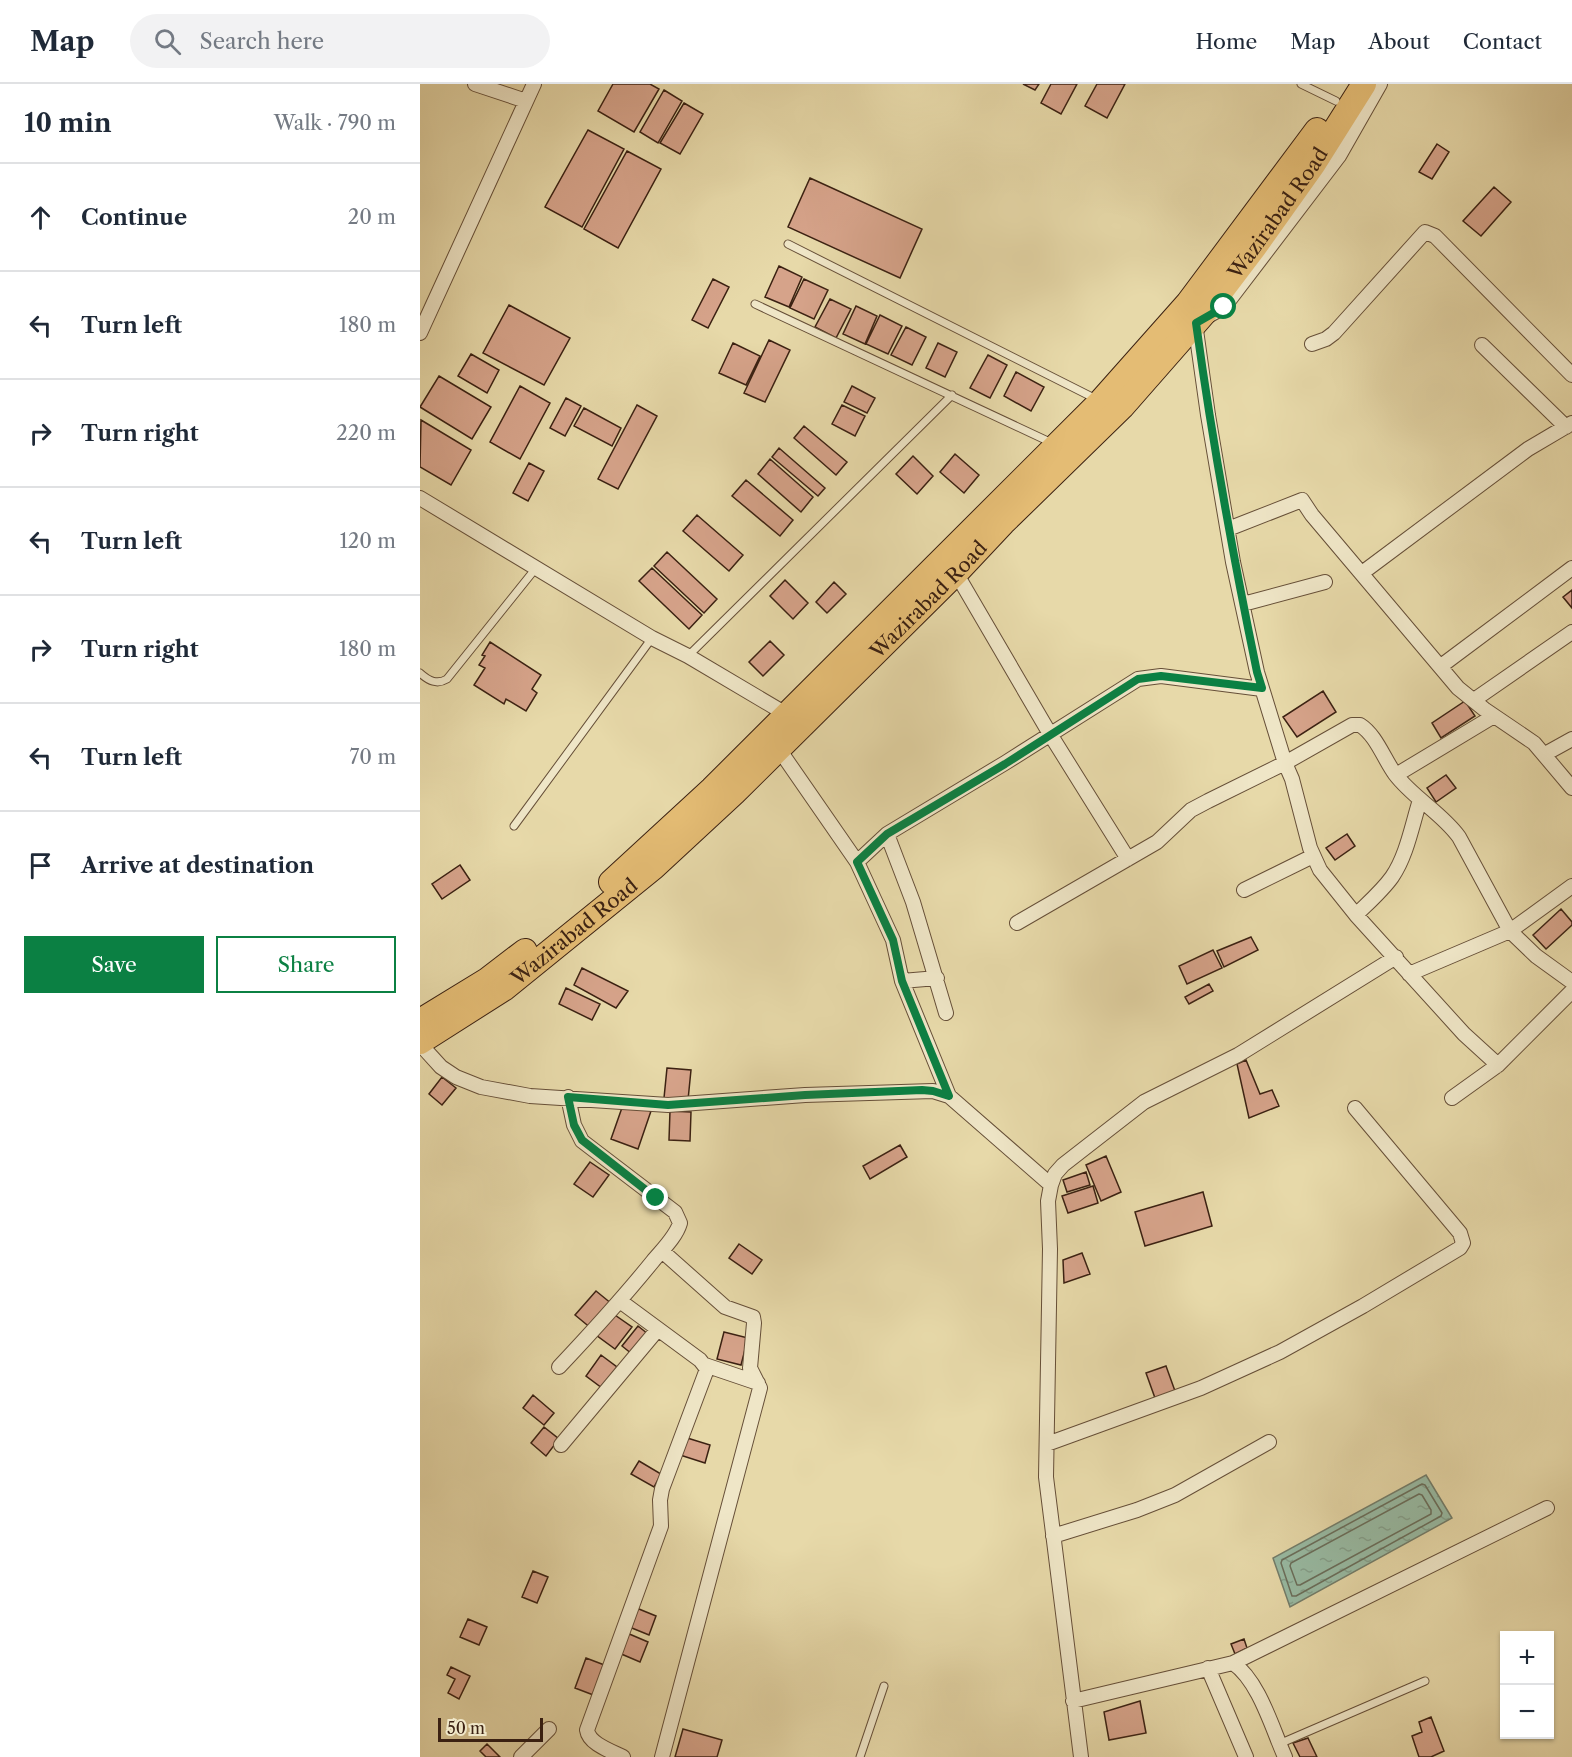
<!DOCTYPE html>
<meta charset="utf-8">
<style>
body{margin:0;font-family:"Libre Caslon Text",serif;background:#f2f2f3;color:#1f2937}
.controls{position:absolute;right:18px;bottom:18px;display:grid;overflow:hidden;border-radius:0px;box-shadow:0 2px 4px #0004}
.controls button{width:54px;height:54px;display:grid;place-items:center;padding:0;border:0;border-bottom:2px solid #e0e1e3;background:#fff;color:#1f2937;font:30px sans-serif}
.scale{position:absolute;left:18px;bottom:15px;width:105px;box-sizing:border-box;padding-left:6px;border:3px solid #3b2112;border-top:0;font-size:16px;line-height:21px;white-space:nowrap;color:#3b2112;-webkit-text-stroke:4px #efe6c7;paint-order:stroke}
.stop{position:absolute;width:18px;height:18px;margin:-14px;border:4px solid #0b8043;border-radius:50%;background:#fff}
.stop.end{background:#0b8043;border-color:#fff;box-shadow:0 2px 6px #0008}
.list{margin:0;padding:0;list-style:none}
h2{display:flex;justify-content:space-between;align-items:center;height:78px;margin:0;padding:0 24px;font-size:26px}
h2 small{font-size:20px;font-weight:400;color:#747a83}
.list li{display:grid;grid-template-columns:39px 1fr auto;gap:18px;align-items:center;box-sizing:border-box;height:108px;padding:0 24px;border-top:2px solid #e0e1e3}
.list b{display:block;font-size:22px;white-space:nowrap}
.list em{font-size:20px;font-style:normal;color:#747a83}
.actions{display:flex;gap:12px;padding:18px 24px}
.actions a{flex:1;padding:14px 0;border:2px solid #0b8043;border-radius:0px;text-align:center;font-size:21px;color:#0b8043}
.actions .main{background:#0b8043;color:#fff}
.icon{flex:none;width:33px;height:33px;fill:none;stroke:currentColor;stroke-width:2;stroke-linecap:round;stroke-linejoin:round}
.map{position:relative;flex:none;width:1152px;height:1673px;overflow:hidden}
header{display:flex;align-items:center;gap:36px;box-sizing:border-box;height:84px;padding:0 30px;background:#fff;border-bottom:2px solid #e0e1e3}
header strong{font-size:28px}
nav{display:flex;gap:33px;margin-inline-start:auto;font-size:21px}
.search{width:420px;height:54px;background:#f2f2f3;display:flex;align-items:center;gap:15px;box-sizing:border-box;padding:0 21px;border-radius:33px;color:#747a83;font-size:22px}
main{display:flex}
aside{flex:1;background:#fff}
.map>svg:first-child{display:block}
.water{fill:url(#water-ripples);stroke:#737d6a;stroke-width:1.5}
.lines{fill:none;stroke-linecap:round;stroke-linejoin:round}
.shore{stroke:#6a6e5b;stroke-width:1.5}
.building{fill:#d6a38a;stroke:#3b2112;stroke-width:1.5}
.lane-casing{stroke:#664f38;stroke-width:9}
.street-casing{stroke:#664f38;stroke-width:16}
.highway-casing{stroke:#3b2112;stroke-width:26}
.lane{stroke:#efe6c7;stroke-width:7}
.street{stroke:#efe6c7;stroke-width:14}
.highway{stroke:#e4bc74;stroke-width:24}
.route{stroke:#0b8043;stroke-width:8}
.labels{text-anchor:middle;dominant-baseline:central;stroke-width:4.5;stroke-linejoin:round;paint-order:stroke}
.street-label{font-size:20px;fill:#3b2112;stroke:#efe6c7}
</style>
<header>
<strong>Map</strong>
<div class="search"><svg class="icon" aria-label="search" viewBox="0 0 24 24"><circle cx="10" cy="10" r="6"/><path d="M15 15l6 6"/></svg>Search here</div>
<nav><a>Home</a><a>Map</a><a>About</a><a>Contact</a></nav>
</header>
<main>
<aside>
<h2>10 min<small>Walk · 790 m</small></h2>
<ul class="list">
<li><svg class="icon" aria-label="ahead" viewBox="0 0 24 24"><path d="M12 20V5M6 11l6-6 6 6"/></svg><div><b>Continue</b></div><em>20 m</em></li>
<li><svg class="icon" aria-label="left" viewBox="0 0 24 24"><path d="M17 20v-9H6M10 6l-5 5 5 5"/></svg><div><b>Turn left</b></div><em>180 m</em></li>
<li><svg class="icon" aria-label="right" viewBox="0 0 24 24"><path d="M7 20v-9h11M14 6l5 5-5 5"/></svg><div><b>Turn right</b></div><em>220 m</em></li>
<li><svg class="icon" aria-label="left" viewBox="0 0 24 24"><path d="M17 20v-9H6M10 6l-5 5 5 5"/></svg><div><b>Turn left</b></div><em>120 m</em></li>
<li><svg class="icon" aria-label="right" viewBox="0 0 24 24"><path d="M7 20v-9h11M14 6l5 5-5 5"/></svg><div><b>Turn right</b></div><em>180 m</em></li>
<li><svg class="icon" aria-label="left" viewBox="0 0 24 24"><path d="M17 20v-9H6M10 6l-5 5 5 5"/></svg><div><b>Turn left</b></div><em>70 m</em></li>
<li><svg class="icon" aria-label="arrive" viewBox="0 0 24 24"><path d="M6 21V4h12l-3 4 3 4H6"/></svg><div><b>Arrive at destination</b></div></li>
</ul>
<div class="actions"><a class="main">Save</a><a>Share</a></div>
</aside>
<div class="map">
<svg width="1152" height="1673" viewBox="0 0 1152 1673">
<defs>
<pattern id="water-ripples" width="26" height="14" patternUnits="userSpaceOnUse" patternTransform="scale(1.5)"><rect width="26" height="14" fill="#98bba4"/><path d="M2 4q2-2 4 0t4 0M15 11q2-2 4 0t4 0" fill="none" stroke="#84a08c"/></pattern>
</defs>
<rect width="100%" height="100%" fill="#e7d9a9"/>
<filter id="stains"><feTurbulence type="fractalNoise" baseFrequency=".00333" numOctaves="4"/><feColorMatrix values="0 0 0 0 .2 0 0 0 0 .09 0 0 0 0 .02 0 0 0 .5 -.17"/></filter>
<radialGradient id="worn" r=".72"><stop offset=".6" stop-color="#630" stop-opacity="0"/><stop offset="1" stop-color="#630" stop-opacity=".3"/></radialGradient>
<path class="water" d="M1006,1391L1032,1434L870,1523L853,1474Z"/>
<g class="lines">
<path class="shore" d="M1002,1400L1005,1401L1022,1429L1021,1432L876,1512H872L861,1479L862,1476Z
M999,1410L1002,1411L1011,1426V1430L880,1501H877L870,1482L871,1479Z"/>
</g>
<path class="building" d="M193,0H230L239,5L214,48L178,27Z
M603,0H619L615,6Z
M631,0H657L641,30L621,19Z
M677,0H705L687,34L665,22Z
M244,6L262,17L238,59L220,48Z
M264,19L283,30L260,70L240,59Z
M168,46L204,65L162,143L125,123Z
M1017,60L1029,68L1012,95L999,88Z
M207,67L241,85L198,164L164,145Z
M390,94L502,145L480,194L368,143Z
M1074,103L1091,118L1061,152L1043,137Z
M359,182L382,193L369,223L345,213Z
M293,195L309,203L288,244L272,236Z
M384,195L408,206L394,235L370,224Z
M410,215L431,225L416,254L395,243Z
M89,221L150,254L124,301L63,269Z
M436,222L457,232L445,260L423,250Z
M460,231L482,242L468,270L446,260Z
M486,243L506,253L492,281L471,271Z
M349,256L370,266L345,318L324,309Z
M313,259L340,272L326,301L299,289Z
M518,259L537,268L525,293L506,284Z
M51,270L79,286L67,309L38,292Z
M568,271L587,281L570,314L550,304Z
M596,288L624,303L611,327L584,312Z
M19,292L71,323L52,355L0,323Z
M100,302L130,319L100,375L70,358Z
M432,302L455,314L447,329L424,318Z
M146,314L161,322L145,352L130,344Z
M217,321L237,332L198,405L178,395Z
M422,321L445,332L435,352L412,340Z
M164,324L201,344L192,362L154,342Z
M1,336L51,366L31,401L0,383Z
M384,342L427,378L416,391L374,354Z
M359,364L405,404L398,412L352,373Z
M535,370L559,391L544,409L520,388Z
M493,372L513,392L497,410L476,390Z
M350,375L393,413L381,428L338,390Z
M109,379L124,387L108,417L93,409Z
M326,396L373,436L360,452L312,412Z
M277,431L323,471L309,487L263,447Z
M247,468L297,515L284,529L234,482Z
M232,484L282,531L269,545L219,497Z
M365,496L388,519L373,535L350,512Z
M414,498L426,510L407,529L396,518Z
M1152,506V524L1143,513Z
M350,557L364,571L343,592L329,578Z
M70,558L121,591L112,605L117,609L106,627L86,615L84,620L54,601L65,584L59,581L65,572L62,571Z
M903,607L916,628L877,653L863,633Z
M1045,617L1055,632L1021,654L1012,639Z
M1026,691L1036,704L1016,718L1007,704Z
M927,750L935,762L915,776L906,764Z
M40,781L50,796L22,815L12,800Z
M1141,825L1152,838V841L1126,865L1113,851Z
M831,853L838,866L804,883L797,867Z
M793,866L802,884L767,900L759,882Z
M162,884L208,907L196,924L154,901Z
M789,900L793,907L769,920L765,913Z
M146,904L180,920L172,936L139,920Z
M826,976L840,1010L852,1006L859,1022L829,1034L817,980Z
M247,984L271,986L268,1016L244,1014Z
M22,993L36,1004L22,1021L9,1010Z
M204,1018L231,1027L218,1065L191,1055Z
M250,1027L271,1028L270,1057L249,1056Z
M480,1061L487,1073L450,1095L443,1082Z
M686,1072L701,1108L681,1117L666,1081Z
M170,1078L189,1091L173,1113L154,1100Z
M666,1088L670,1101L647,1108L643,1096Z
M673,1102L678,1119L648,1129L642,1112Z
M783,1108L792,1142L725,1162L715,1128Z
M319,1160L342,1176L332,1190L309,1174Z
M662,1169L670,1190L644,1199L643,1176Z
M176,1207L192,1220L172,1245L155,1231Z
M192,1229L212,1243L195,1265L176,1251Z
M218,1242L228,1250L212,1270L202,1262Z
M304,1248L328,1254L321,1281L297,1275Z
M181,1271L197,1283L182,1304L166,1292Z
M746,1282L755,1307L735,1314L726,1289Z
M113,1311L134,1329L124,1341L103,1324Z
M124,1343L139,1355L126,1372L111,1359Z
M264,1353L290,1361L285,1379L260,1371Z
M219,1377L241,1390L234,1403L211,1390Z
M113,1487L128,1493L117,1519L102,1513Z
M214,1523L236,1532L229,1551L207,1542Z
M48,1535L67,1543L59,1561L40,1553Z
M207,1549L228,1558L220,1578L199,1569Z
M824,1555L827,1564L815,1570L811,1560Z
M166,1574L187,1582L176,1612L155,1604Z
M31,1583L50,1592L39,1615L28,1609L35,1595L27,1591Z
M720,1617L726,1649L689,1656L684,1628Z
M1011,1633L1024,1667L1011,1673H999L992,1652L1002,1648L999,1638Z
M263,1645L302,1656L297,1673H255Z
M888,1654L897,1673H880L873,1659Z
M67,1660L80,1673H66L60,1667Z"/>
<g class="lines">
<defs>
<path id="lane" d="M881,0L916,17
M368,160L676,315
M335,220L632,359
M268,572L532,311
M0,589C9,597 17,601 27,595L116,484
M94,742L232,554
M859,1660L1005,1597
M440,1673L464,1602"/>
<path id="street" d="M55,0L106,17
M788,232L804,223L919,72L960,0
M775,239L788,331L813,478L837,588L865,679L872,695L890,764L900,786L936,831L1044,950L1078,981
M0,249L114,0
M892,260L906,255L914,249L1005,148L1015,152L1152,291
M1062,261L1146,343
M0,414L232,554L268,572L371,633
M808,445L882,416L892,431L1038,604L1064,625L1114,659L1152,704
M536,489L630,650L708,775
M942,489L1108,365L1152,339
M823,520L905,498
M1021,582L1152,484
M1054,616L1152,548
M356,661L437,778L467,750L585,679L718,595L741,592L842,605
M1125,670L1152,655
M976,691L1074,632
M467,750L493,818L526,929
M437,778L473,856L482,897L529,1012
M824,806L893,772
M936,831C948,819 962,807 972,793C987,771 992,741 1000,716
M597,839L737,758L771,726L788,717L865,679L932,641H940C956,651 964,675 975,690C993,714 1022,729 1039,753L1090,847L1116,872L1152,898
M989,890L1090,847L1152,802
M482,897L517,894
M0,960L21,983L36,993L61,1003L110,1012L248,1021L385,1011L513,1007L529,1012L631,1101
M1032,1014L1078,981L1152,907
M242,1167L305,1223L333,1233L334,1239L330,1284L340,1304L242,1673
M200,1217L280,1276L287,1285L242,1405L240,1416L241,1442L167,1646C169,1660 191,1667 203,1673
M285,1281L338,1299
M139,1283C172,1248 203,1214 233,1177C242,1166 256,1153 260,1139L255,1128L162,1057L154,1041L148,1013
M627,1360L781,1304L860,1268L943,1222L1040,1164L1043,1159L1040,1149L935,1024
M141,1361L238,1245
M633,1452L717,1426L755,1411L849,1358
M813,1579L1127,1424
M788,1584L826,1673
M653,1617L813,1579C839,1597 852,1644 865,1673
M101,1673L129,1645
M661,1673L626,1393L630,1165L628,1117L631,1101L635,1090L643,1081L724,1018L818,971L976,873"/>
<g id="highway">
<path d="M191,798L292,705L681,317L768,219L897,46"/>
<path d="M0,937L67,896L105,867"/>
<path id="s1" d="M0,958L85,904L233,784L314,709L536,489L583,439L702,323L787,226L834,164L893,81L944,0"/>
</g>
</defs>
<use href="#lane" class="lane-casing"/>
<use href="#street" class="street-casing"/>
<use href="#highway" class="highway-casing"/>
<use href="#lane" class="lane"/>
<use href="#street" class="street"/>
<use href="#highway" class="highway"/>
</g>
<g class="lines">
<path class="route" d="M236,1114L162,1056L154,1041L148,1013L248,1021L385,1011L502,1006L513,1007L529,1012L482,897L473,856L437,778L467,750L585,680L718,595L741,592L842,604L837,588C813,472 792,356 776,239L804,223"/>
</g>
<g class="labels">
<g class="street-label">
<text stroke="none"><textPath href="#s1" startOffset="1198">Wazirabad Road</textPath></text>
<text stroke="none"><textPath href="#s1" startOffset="676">Wazirabad Road</textPath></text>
<text stroke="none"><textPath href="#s1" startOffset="190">Wazirabad Road</textPath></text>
</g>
</g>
<rect width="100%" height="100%" filter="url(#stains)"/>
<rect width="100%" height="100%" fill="url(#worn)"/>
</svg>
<div class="controls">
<button>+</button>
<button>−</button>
</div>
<div class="scale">50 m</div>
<div class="stop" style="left:804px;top:223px"></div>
<div class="stop end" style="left:236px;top:1114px"></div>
</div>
</main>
